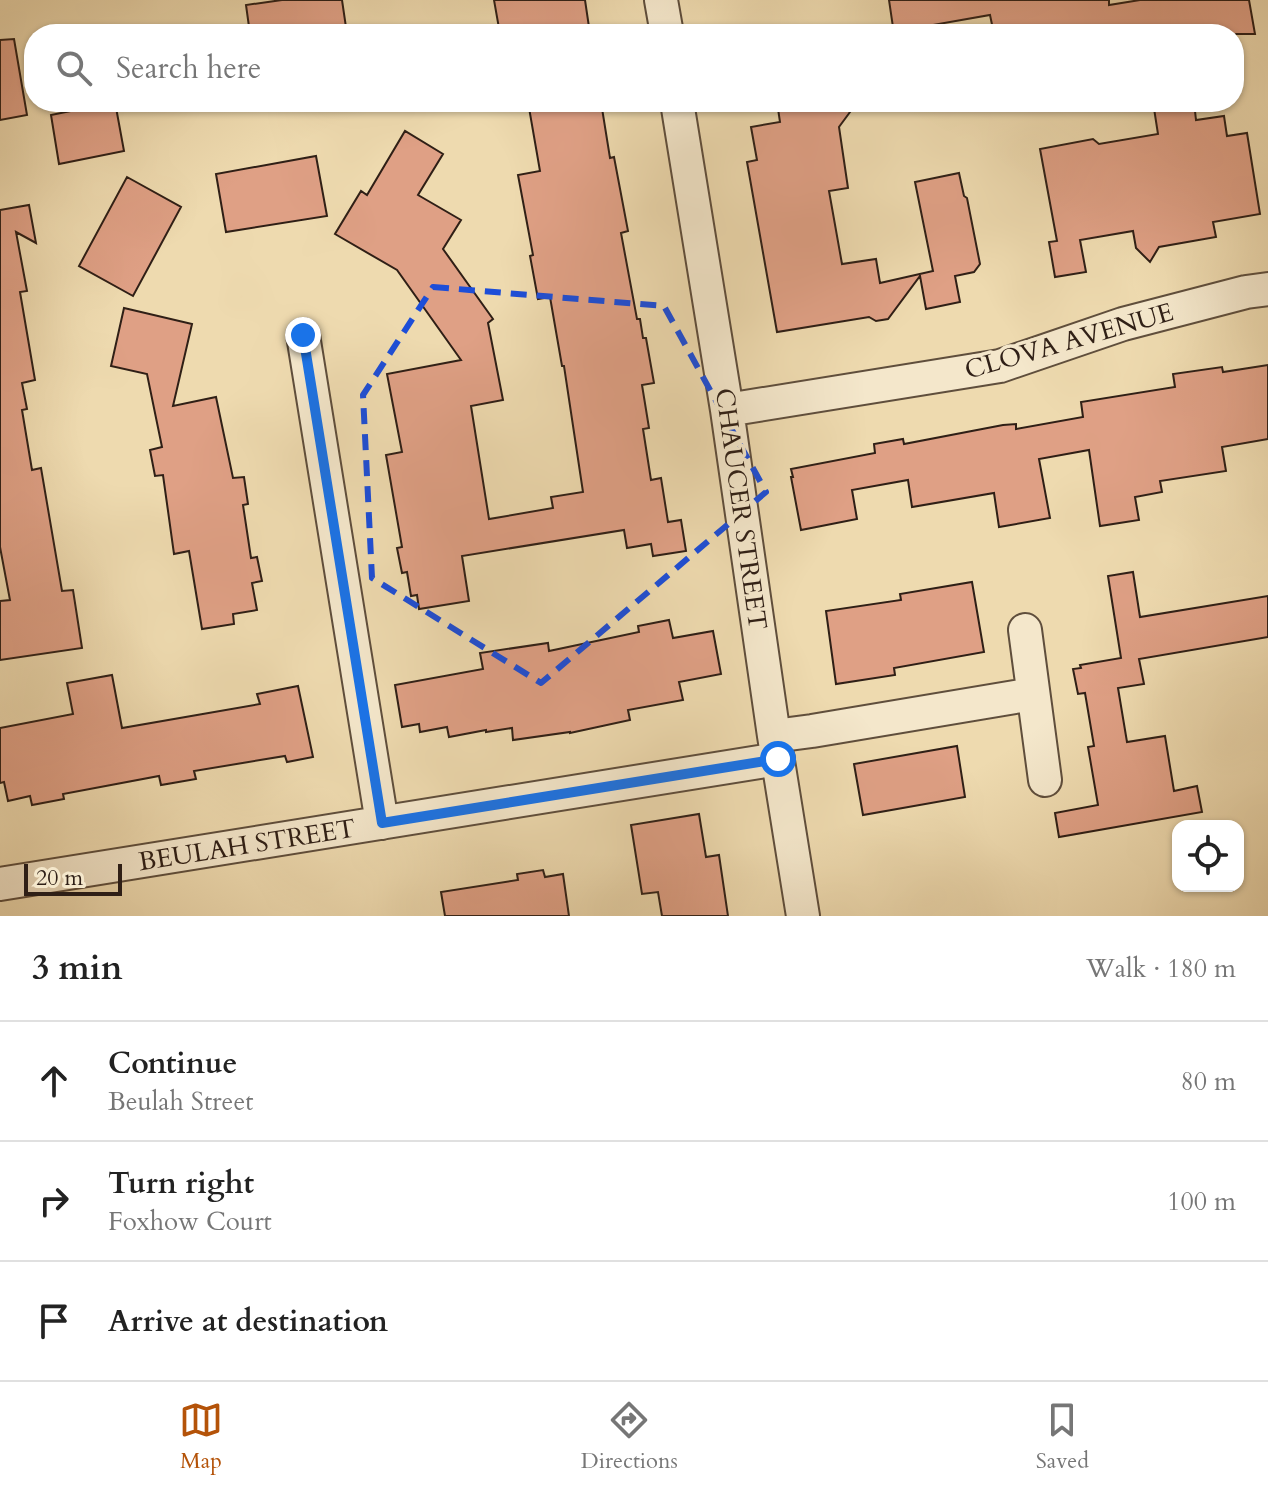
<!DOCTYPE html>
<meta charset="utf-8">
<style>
body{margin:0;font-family:Cardo,serif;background:#f6f6f6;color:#222}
.controls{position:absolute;right:24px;bottom:24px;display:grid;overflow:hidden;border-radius:16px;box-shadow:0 2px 6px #0004}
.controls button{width:72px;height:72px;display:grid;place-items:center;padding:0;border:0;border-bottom:2px solid #e0e0e0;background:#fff;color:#222;font:40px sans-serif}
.scale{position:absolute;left:24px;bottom:20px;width:98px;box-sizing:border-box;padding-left:8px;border:4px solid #2f1f16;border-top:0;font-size:22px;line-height:28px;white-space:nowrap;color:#2f1f16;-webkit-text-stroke:6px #f4e7cb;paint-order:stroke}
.stop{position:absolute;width:24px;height:24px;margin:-18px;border:6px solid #1a73e8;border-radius:50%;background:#fff}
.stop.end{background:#1a73e8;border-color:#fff;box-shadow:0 2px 8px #0008}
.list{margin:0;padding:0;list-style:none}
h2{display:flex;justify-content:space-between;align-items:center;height:104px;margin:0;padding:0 32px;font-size:34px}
h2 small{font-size:26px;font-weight:400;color:#767676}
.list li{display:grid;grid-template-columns:52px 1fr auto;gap:24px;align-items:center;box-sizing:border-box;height:120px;padding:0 32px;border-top:2px solid #e0e0e0}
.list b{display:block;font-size:30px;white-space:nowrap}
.list p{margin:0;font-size:26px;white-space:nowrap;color:#767676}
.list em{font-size:26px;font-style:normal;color:#767676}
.icon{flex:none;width:44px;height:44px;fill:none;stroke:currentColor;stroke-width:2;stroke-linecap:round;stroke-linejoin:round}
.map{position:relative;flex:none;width:1268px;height:916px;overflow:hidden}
.search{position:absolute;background:#fff;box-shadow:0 2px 6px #0004;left:24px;right:24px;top:24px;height:88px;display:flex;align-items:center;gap:20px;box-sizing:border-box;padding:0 28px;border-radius:32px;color:#767676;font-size:30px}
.sheet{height:464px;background:#fff}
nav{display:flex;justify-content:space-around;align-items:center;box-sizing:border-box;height:112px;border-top:2px solid #e0e0e0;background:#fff;font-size:22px;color:#767676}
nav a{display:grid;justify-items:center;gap:4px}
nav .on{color:#b45309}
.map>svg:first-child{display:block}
.building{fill:#dfa085;stroke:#2f1f16;stroke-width:2}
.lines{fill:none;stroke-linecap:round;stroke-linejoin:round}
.minor-casing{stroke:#5f4e3c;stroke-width:36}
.minor{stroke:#f4e7cb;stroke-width:32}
.route{stroke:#1a73e8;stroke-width:10}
.marked{fill:none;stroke:#1d4ed8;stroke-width:6;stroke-dasharray:16 10;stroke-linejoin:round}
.labels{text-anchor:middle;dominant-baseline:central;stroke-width:7;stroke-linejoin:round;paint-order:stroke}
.street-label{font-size:26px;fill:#2f1f16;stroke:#f4e7cb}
</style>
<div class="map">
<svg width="1268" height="916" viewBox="0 0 1268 916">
<rect width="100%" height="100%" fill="#eedaaf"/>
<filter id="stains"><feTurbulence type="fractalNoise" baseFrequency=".0025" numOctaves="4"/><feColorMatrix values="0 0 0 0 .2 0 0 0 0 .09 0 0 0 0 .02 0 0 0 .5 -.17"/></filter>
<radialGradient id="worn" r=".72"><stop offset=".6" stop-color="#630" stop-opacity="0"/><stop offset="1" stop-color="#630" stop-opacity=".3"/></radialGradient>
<path class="building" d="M282,0H342L347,34H250L246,5Z
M494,0H585L589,27L575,29L576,34H500Z
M889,0H1109V5L1140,0H1249L1255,34H994L990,15L927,26L928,34H894Z
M14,39L27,115L0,120V40Z
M115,102L124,151L59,164L51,115Z
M528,102H601L610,158L614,157L628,231L621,233L637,319H640L643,338H646L654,383L642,385L649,428L643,429L651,480L661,478L668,522L681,520L686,551L653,556L651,544L627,548L624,530L462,556L469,601L419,609L417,595L411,596L407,572L402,573L397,548L402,547L386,455L402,452L387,374L461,360L397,270L335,234L361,191L367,195L405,131L443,154L418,195L461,220L443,249L493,319L488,323L503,400L471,406L489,519L553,508L551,497L583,492L564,366H562L550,297L538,299L530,256L533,255L518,175L540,171Z
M777,102H836L850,112L839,127L848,188L829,191L842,264L876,259L880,283L933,271L915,182L959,173L964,196L967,198L980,264L974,272L955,276L960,302L926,309L920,276L888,319L876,321L869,317L777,332L747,162L757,160L751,127L780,122Z
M1153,102H1194L1196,120L1224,116L1227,136L1247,133L1260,214L1213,222L1216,237L1159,247L1150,262L1136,248L1133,231L1080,240L1086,272L1055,277L1049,242L1057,241L1040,149L1093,139L1099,144L1158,134Z
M316,156L327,216L226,232L216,174Z
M127,177L181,207L133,296L79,266Z
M29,205L36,243L16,232L27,291L20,292L35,380L22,383L27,409L22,410L32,470L41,468L62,591L73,590L82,648L0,660V601L10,600L0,547V210Z
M124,308L192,324L173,406L216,397L233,478L244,477L248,504L243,505L251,558L257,557L262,581L252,583L257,610L233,614L234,624L202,629L189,551L174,554L163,475L155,476L150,450L162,447L147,374L111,366Z
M1268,365V439L1222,447L1226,471L1160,481L1162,492L1135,497L1139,520L1100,526L1089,450L1039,459L1050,518L999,527L994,493L912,507L908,480L852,490L857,519L801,530L791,477H793L791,469L875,453L874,444L903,439L904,444L1003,425L1016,424V429L1083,417L1081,402L1175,387L1173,374L1222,367L1223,372Z
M1133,572L1140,617L1268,596V637L1139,659L1144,684L1118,688L1127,742L1165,736L1174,791L1197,786L1202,812L1059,837L1055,813L1098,805L1088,747L1094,746L1085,693L1078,694L1073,669L1081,668L1080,665L1121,658L1108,576Z
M972,582L984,652L894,668L895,675L836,684L826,611L901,600L900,594Z
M669,620L673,638L713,631L721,674L679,682L683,700L628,710L630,720L570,733V732L513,740L512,728L486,732V730L449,737L447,727L420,732L419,724L402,727L395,685L483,669L480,653L548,643L549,651L639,632L638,626Z
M112,675L122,728L260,704L257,694L298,686L313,757L287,762L285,756L194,771L196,779L161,785L159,776L63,794L64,799L32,805L30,796L8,801L4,782L0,783V728L73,714L67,683Z
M957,746L965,797L863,815L854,764Z
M699,814L706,857L719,855L728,916H662L658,892L642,894L631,825Z
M543,870L545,877L563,874L569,916H445L441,892L518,880L517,874Z"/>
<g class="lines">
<defs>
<path id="minor" d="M661,0L667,34
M677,102L727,410L774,736L803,916
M303,335L382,823
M727,410L1000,366L1123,324L1246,292L1268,289
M1025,630L1045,780
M774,736L812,731L1033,694
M0,884L778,759"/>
</defs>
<use href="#minor" class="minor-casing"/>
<use href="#minor" class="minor"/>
</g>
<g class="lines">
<path class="route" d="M303,335L382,823L778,759"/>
</g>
<path class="marked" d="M433,287L664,306L766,492L541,683L372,578L363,395Z"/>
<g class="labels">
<g class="street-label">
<text transform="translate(1069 341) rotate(-16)">CLOVA AVENUE</text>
<text transform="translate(741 509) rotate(82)">CHAUCER STREET</text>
<text transform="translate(247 845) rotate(-9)">BEULAH STREET</text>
</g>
</g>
<rect width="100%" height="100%" filter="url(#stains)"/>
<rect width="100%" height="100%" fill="url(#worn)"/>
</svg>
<div class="controls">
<button><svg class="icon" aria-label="locate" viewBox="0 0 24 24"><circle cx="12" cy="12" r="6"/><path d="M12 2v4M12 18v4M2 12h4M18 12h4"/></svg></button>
</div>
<div class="scale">20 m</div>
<div class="stop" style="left:778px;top:759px"></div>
<div class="stop end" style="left:303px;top:335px"></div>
<div class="search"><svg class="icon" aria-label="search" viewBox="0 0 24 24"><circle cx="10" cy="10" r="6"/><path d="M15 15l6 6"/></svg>Search here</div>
</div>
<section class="sheet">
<h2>3 min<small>Walk · 180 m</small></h2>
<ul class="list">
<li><svg class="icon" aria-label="ahead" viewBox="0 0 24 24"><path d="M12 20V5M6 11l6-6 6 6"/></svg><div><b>Continue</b><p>Beulah Street</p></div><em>80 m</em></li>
<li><svg class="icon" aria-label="right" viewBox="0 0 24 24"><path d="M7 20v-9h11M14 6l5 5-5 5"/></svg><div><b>Turn right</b><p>Foxhow Court</p></div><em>100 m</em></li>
<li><svg class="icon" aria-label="arrive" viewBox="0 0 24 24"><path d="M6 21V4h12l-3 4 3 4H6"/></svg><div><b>Arrive at destination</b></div></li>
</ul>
</section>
<nav>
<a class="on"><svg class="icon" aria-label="map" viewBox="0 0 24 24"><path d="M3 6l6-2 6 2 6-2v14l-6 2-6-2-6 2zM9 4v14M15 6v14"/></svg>Map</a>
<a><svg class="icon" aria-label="directions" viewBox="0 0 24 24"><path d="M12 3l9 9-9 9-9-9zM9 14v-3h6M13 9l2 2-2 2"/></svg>Directions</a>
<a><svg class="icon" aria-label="saved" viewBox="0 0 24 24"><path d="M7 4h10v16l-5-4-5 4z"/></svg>Saved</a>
</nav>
